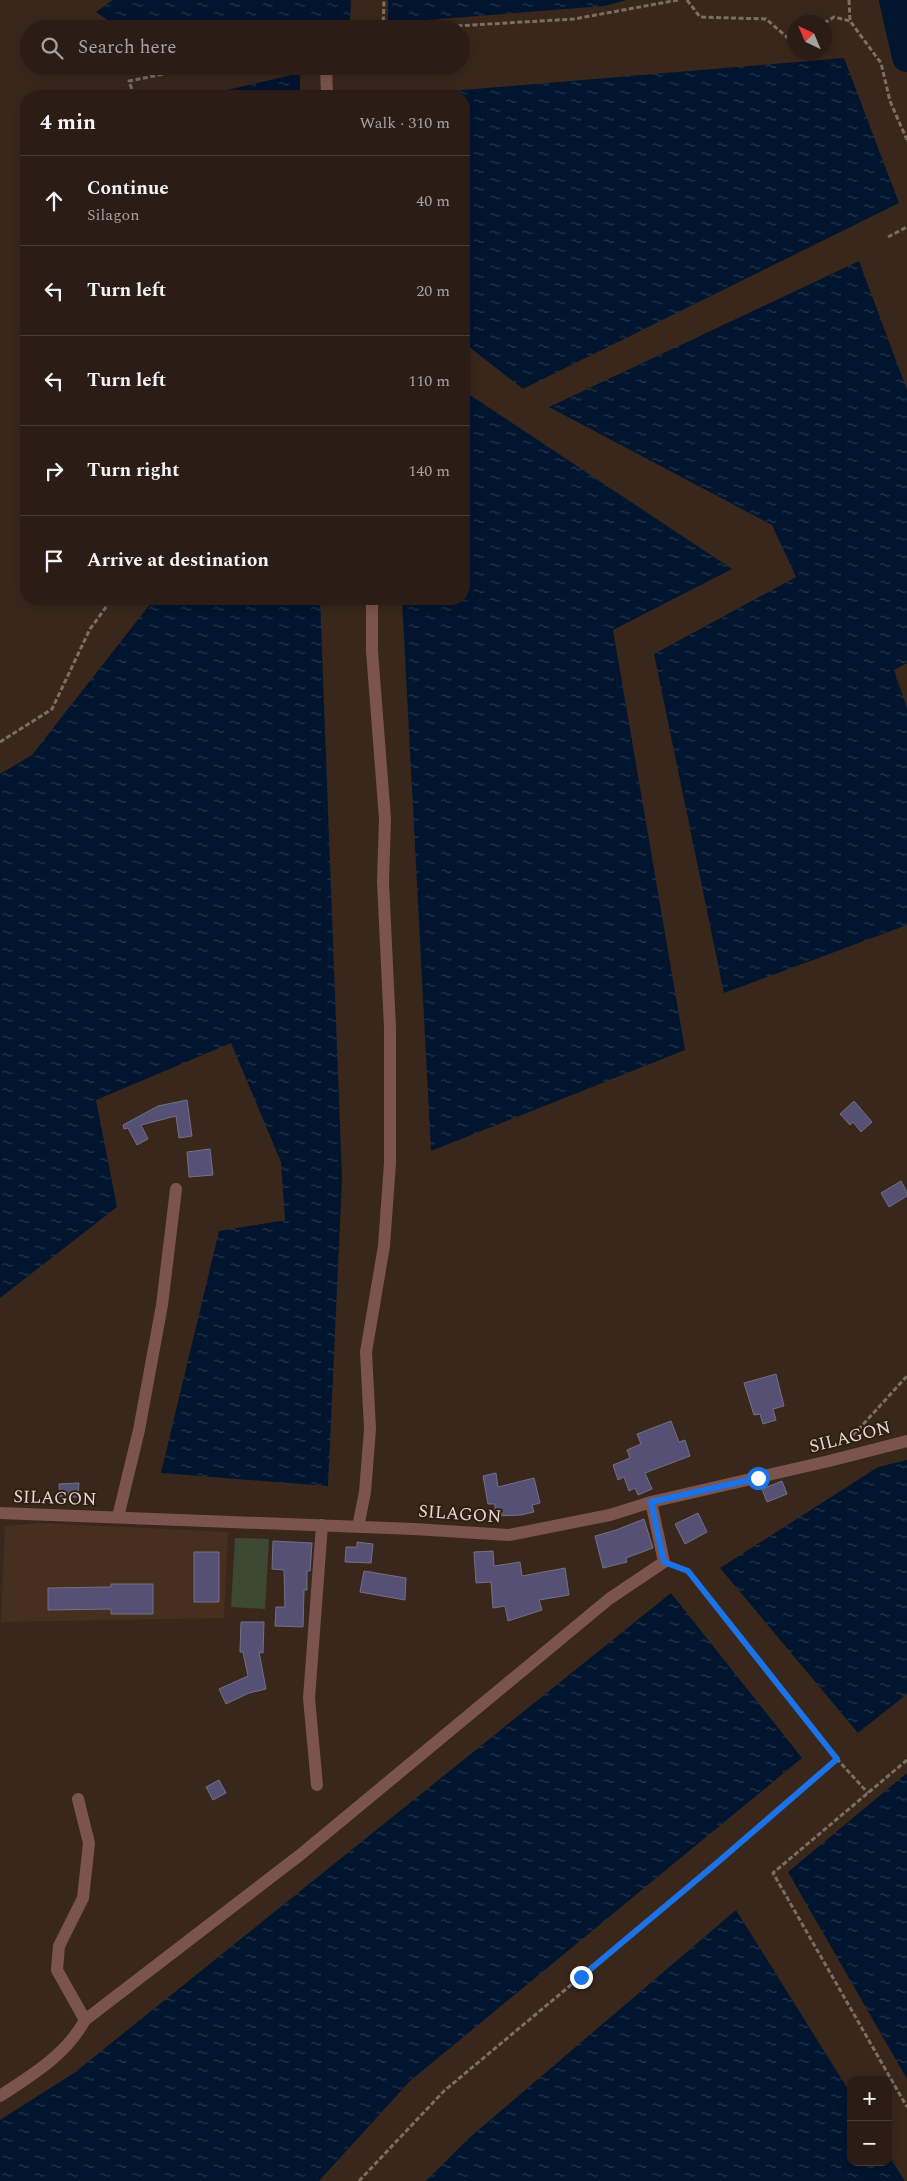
<!DOCTYPE html>
<meta charset="utf-8">
<style>
body{margin:0;font-family:Spectral,serif;background:#372a22;color:#f1f3f6}
.controls{position:absolute;right:15px;bottom:15px;display:grid;overflow:hidden;border-radius:10px;box-shadow:0 2px 12px #0003}
.controls button{width:45px;height:45px;display:grid;place-items:center;padding:0;border:0;border-bottom:1px solid #473b34;background:#2b1d15;color:#f1f3f6;font:25px sans-serif}
.compass{position:absolute;left:787px;top:15px;width:45px;height:45px;border-radius:50%;background:#2b1d15;box-shadow:0 2px 12px #0003;rotate:316deg}
.stop{position:absolute;width:15px;height:15px;margin:-11px;border:4px solid #1a73e8;border-radius:50%;background:#fff}
.stop.end{background:#1a73e8;border-color:#fff;box-shadow:0 1px 5px #0008}
.list{margin:0;padding:0;list-style:none}
h2{display:flex;justify-content:space-between;align-items:center;height:65px;margin:0;padding:0 20px;font-size:21px}
h2 small{font-size:16px;font-weight:400;color:#a6a2a0}
.list li{display:grid;grid-template-columns:32px 1fr auto;gap:15px;align-items:center;box-sizing:border-box;height:90px;padding:0 20px;border-top:1px solid #473b34}
.list b{display:block;font-size:19px;white-space:nowrap}
.list p{margin:0;font-size:16px;white-space:nowrap;color:#a6a2a0}
.list em{font-size:16px;font-style:normal;color:#a6a2a0}
.icon{flex:none;width:28px;height:28px;fill:none;stroke:currentColor;stroke-width:2;stroke-linecap:round;stroke-linejoin:round}
.map{position:relative;flex:none;width:907px;height:2181px;overflow:hidden}
.search{position:absolute;background:#2b1d15;box-shadow:0 2px 12px #0003;left:20px;top:20px;width:450px;height:55px;display:flex;align-items:center;gap:12px;box-sizing:border-box;padding:0 18px;border-radius:28px;color:#a6a2a0;font-size:19px}
.panel{position:absolute;background:#2b1d15;box-shadow:0 2px 12px #0003;left:20px;top:90px;width:450px;height:515px;border-radius:20px}
.map>svg:first-child{display:block}
.built{fill:#462f1f}
.garden{fill:#3e4934}
.water{fill:url(#water-ripples)}
.lines{fill:none;stroke-linecap:round;stroke-linejoin:round}
.river{stroke:#02152f;stroke-width:30}
.building{fill:#555074;stroke:#737187}
.path{stroke:#7d6d64;stroke-width:3;stroke-dasharray:5 2.5;stroke-linecap:butt}
.minor{stroke:#7b544e;stroke-width:12}
.route{stroke:#1a73e8;stroke-width:6}
.labels{text-anchor:middle;dominant-baseline:central;stroke-width:4;stroke-linejoin:round;paint-order:stroke}
.street-label{font-size:18px;fill:#e4d8d1;stroke:#2f1e12}
</style>
<div class="map">
<svg width="907" height="2181" viewBox="0 0 907 2181">
<defs>
<pattern id="water-ripples" width="26" height="14" patternUnits="userSpaceOnUse" patternTransform="scale(1.25)"><rect width="26" height="14" fill="#02152f"/><path d="M2 4q2-2 4 0t4 0M15 11q2-2 4 0t4 0" fill="none" stroke="#27364c"/></pattern>
</defs>
<rect width="100%" height="100%" fill="#39271c"/>
<path class="built" d="M39,1523L228,1532L224,1618L1,1622L5,1526Z"/>
<path class="garden" d="M235,1538L269,1539L265,1609L231,1607Z"/>
<path class="water" d="M113,0H351L350,22L227,29H121L96,12Z
M388,0H627L604,6L388,23Z
M844,58L899,203L523,389L464,343V96H392Z
M300,73V96H201Z
M859,261L907,390V663L894,670L907,708V925L724,993L654,654L796,577L772,525L549,407Z
M464,391L732,569L613,630L685,1050L431,1151L402,599H464Z
M154,599H320L342,1179L328,1486L161,1473L219,1231L285,1220L281,1162L231,1043L96,1100L117,1207L0,1298V774L32,755Z
M907,1460V1694L858,1733L720,1568L878,1467Z
M671,1593L802,1758L410,2081L319,2181H0V2120L74,2073Z
M907,1773V2079L788,1872Z
M736,1910L851,2094V2162H888V2155L905,2181H426L469,2138Z"/>
<g class="lines">
<path class="river" d="M894,0L907,57"/>
</g>
<path class="building" d="M187,1100L192,1136L179,1138L176,1116L141,1125L148,1139L137,1145L128,1128L124,1129L123,1125L158,1106Z
M854,1101L872,1122L861,1132L853,1122L850,1125L840,1114Z
M210,1149L213,1175L189,1177L187,1152Z
M901,1181L907,1192V1196L889,1207L881,1193Z
M776,1374L784,1406L773,1409L776,1420L763,1424L760,1414L754,1415L744,1383Z
M671,1421L679,1442L685,1440L690,1456L645,1473L652,1489L638,1495L635,1488L629,1491L624,1477L618,1480L613,1465L630,1458L627,1450L641,1444L637,1434Z
M496,1473L498,1487L534,1478L540,1503L532,1505L534,1512L521,1515L495,1516V1504H488L483,1476Z
M782,1481L787,1494L767,1502L762,1489Z
M79,1483L78,1497H60L59,1484Z
M698,1513L707,1532L685,1544L675,1524Z
M644,1519L653,1548L626,1558L627,1562L603,1568L595,1536L616,1530Z
M273,1541L312,1543L310,1571H307V1590H304L303,1627L275,1626L276,1607H285L284,1570L272,1569Z
M357,1542L373,1544L371,1563L345,1562L346,1547H357Z
M493,1551L494,1566L520,1562L522,1576L565,1568L569,1595L539,1600L542,1610L508,1621L505,1606L493,1608L491,1582L476,1583L474,1552Z
M194,1552H219V1602H194Z
M364,1571L406,1578L405,1600L360,1592Z
M111,1584H153V1614H111V1609L48,1610V1588L111,1587Z
M241,1622H264L263,1653L259,1652L266,1689L249,1693L226,1704L219,1689L248,1676L243,1652H240Z
M219,1780L226,1793L213,1800L206,1787Z"/>
<g class="lines">
<path class="path" d="M687,0L700,17L766,19L788,38L794,36
M849,0L850,21L881,63L890,101L907,140
M824,23L834,17L850,21
M383,29L384,0
M405,29L574,19L678,0
M134,96L129,81L203,66
M888,237L907,227
M0,742L52,709L90,629L112,599
M848,1441L907,1376
M677,1567L688,1571L837,1759
M907,1760L773,1873L907,2107
M359,2181L444,2091L718,1862L837,1759L868,1793"/>
<path class="minor" d="M326,66L327,96
M0,1513L414,1529L509,1535L610,1515L651,1502L829,1461L907,1441
M118,1517L139,1430L162,1305L176,1189
M358,1527L365,1492L370,1429L366,1352L384,1246L390,1163V1028L383,882L385,819L372,651V599
M317,1785L309,1698L322,1525
M78,1799L89,1843L83,1898L59,1946L57,1970L85,2020
M0,2096C32,2075 66,2055 85,2020L300,1855L609,1599L664,1562L651,1502"/>
</g>
<g class="lines">
<path class="route" d="M581,1977L718,1862L837,1759L688,1571L664,1562L651,1502L758,1478"/>
</g>
<g class="labels">
<g class="street-label">
<text transform="translate(850 1437) rotate(-14)">SILAGON</text>
<text transform="translate(55 1498) rotate(2)">SILAGON</text>
<text transform="translate(460 1514) rotate(4)">SILAGON</text>
</g>
</g>
</svg>
<div class="controls">
<button>+</button>
<button>−</button>
</div>
<svg class="compass" viewBox="-18 -18 36 36"><path d="M0-13l5 13h-10z" fill="#e53935"/><path d="M0 13l5-13h-10z" fill="#a6a2a0"/></svg>
<div class="stop" style="left:758px;top:1478px"></div>
<div class="stop end" style="left:581px;top:1977px"></div>
<div class="search"><svg class="icon" aria-label="search" viewBox="0 0 24 24"><circle cx="10" cy="10" r="6"/><path d="M15 15l6 6"/></svg>Search here</div>
<section class="panel">
<h2>4 min<small>Walk · 310 m</small></h2>
<ul class="list">
<li><svg class="icon" aria-label="ahead" viewBox="0 0 24 24"><path d="M12 20V5M6 11l6-6 6 6"/></svg><div><b>Continue</b><p>Silagon</p></div><em>40 m</em></li>
<li><svg class="icon" aria-label="left" viewBox="0 0 24 24"><path d="M17 20v-9H6M10 6l-5 5 5 5"/></svg><div><b>Turn left</b></div><em>20 m</em></li>
<li><svg class="icon" aria-label="left" viewBox="0 0 24 24"><path d="M17 20v-9H6M10 6l-5 5 5 5"/></svg><div><b>Turn left</b></div><em>110 m</em></li>
<li><svg class="icon" aria-label="right" viewBox="0 0 24 24"><path d="M7 20v-9h11M14 6l5 5-5 5"/></svg><div><b>Turn right</b></div><em>140 m</em></li>
<li><svg class="icon" aria-label="arrive" viewBox="0 0 24 24"><path d="M6 21V4h12l-3 4 3 4H6"/></svg><div><b>Arrive at destination</b></div></li>
</ul>
</section>
</div>
